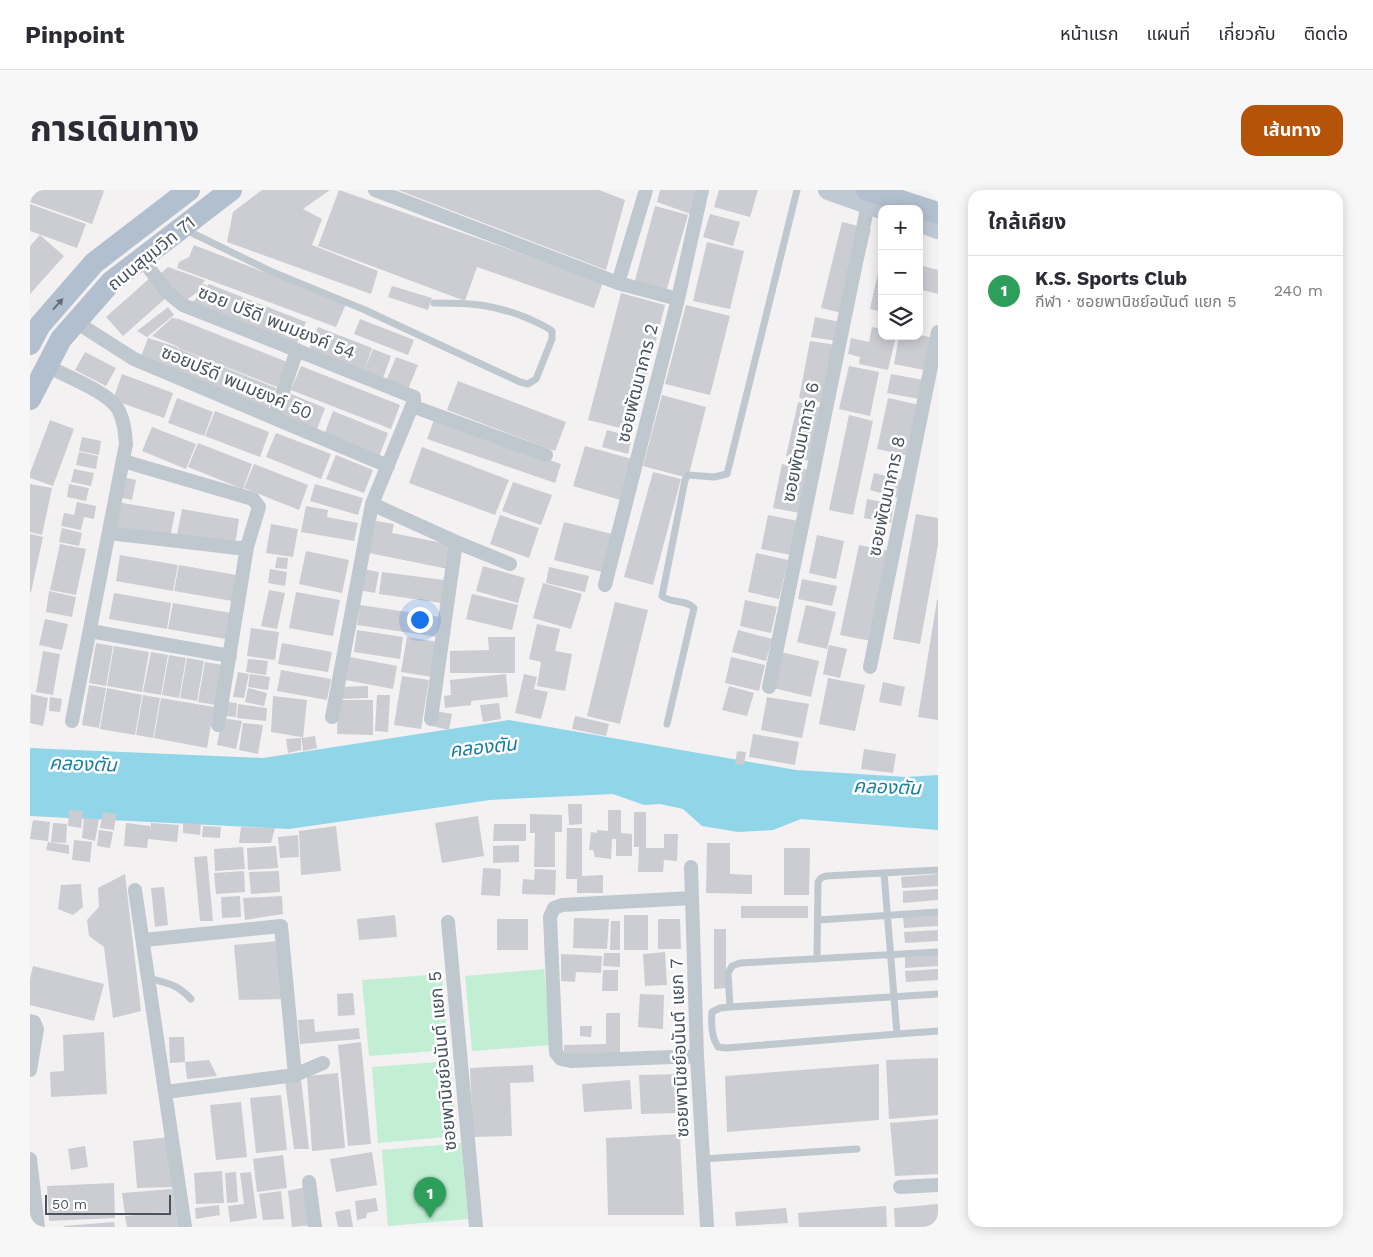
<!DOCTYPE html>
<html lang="th">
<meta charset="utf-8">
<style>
body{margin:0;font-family:"Work Sans","Noto Sans Thai",sans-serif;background:#f7f7f7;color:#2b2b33}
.controls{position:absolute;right:15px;top:15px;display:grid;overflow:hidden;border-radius:10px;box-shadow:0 2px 12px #0003}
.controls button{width:45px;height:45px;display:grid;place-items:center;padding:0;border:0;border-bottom:1px solid #e1e1e2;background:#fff;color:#2b2b33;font:25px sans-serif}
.scale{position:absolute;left:15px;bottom:12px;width:126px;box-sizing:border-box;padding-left:5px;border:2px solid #49535e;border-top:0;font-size:14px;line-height:18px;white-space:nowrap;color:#49535e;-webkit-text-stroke:4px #fff;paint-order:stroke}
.you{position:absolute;left:389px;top:429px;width:18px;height:18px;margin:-12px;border:4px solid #fff;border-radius:50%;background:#1a73e8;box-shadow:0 0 0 8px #1a73e833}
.badge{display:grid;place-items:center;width:32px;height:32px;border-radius:50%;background:#b45309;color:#fff;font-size:16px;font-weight:700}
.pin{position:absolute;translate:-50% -41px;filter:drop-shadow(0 1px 2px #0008)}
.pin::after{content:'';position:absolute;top:26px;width:18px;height:15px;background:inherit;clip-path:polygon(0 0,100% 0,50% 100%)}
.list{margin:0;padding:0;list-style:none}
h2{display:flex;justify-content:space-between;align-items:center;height:65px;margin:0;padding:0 20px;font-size:21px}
h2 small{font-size:16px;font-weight:400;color:#7c7c81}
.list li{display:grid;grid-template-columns:32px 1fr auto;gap:15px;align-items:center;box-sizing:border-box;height:70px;padding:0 20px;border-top:1px solid #e1e1e2}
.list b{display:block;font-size:19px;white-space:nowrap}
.list p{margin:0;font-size:16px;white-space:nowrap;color:#7c7c81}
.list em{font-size:16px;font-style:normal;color:#7c7c81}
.icon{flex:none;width:28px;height:28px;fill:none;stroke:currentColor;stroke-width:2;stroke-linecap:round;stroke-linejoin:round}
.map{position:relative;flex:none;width:908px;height:1037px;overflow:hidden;border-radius:15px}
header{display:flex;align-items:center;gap:30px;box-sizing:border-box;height:70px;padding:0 25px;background:#fff;border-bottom:1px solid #e1e1e2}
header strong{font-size:24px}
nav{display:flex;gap:28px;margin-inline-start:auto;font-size:18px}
.intro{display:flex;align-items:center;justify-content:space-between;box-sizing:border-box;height:120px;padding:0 30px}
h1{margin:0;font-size:35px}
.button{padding:12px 22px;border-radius:15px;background:#b45309;color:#fff;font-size:18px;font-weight:700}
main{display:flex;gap:30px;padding:0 30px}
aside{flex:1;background:#fff;border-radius:15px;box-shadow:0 2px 12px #0003}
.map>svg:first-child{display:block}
.green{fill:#c2eed4}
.water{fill:#91d5e9}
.building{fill:#cbcdd3}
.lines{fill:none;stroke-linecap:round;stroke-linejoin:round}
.service{stroke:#bfc8cf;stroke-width:7}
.minor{stroke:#bfc8cf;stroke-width:14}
.secondary{stroke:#bfc9d3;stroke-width:20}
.primary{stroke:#b2bfce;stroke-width:22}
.oneway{fill:#636e7a}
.labels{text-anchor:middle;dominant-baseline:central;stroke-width:5;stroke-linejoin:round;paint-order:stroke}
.street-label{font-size:18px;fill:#49535e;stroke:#fff}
.water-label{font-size:19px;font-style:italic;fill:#127fa0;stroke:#fff}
</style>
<header>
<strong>Pinpoint</strong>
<nav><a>หน้าแรก</a><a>แผนที่</a><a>เกี่ยวกับ</a><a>ติดต่อ</a></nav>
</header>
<div class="intro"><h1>การเดินทาง</h1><a class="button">เส้นทาง</a></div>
<main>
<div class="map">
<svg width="908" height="1037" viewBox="0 0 908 1037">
<rect width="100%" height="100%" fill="#f3f1f1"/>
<path class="green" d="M514,779L521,855L442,861L435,786Z
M412,784L418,860L339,866L332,790Z
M421,871L427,946L348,953L342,877Z
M431,953L438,1029L358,1036L352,960Z"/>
<path class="water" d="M479,530L766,580L876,587L908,585V640L771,629L743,640L708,642L672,636L653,619L630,614L614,615L583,604L460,610L259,639L0,626V558L233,568Z"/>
<path class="building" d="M0,0H71L74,1L62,34L0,12Z
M232,0H300L273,19L292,29L282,55L348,81L341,104L197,52L203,22Z
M309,0L573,92L564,118L447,77L435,111L288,56Z
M368,0H569L595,10L576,80Z
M630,0H676L669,27L627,12Z
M689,0H728L720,27L684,17Z
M0,14L56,34L47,58L0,41Z
M625,16L658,25L636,102L604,94Z
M680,24L710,32L703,56L673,47Z
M812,32L841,39L820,125L791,118Z
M10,45L34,66L0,104V56Z
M677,52L714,61L700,119L663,111Z
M164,55L316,114L306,137L147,78L149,72L159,67Z
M851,69H852V122L840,119Z
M889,75L908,80V104L889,99Z
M138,77L175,90L172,94L177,95L154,112L129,85Z
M120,88L137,107L93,146L76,127Z
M179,94L276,132L266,156L161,114Z
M362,96L402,108L398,120L358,107Z
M591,103L635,115L603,241L558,230Z
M656,115L700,126L680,205L635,194Z
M138,117L144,125L117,147L107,141Z
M785,127L810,132L806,151L781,147Z
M142,128L149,129L257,172L247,197L148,158L149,157L122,146Z
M330,129L384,150L378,165L324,144Z
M288,137L342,158L335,179L343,159L361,166L352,191L278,162Z
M842,137L852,139V146H866L858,180L829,174L830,167L818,164L821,148L839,152Z
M889,145L900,147L894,180L864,174L869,146H889Z
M118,148L147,157V158L246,198L237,222L110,169Z
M780,151L806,155L794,213L769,208Z
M55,162L86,178L76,196L45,180Z
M366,167L388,175L378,199L356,191Z
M271,176L370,215L361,239L261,200Z
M819,176L849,182L840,226L809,219Z
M92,184L143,203L134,228L83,210Z
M861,184L893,190L889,209L857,203Z
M428,191L536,232L525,261L417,220Z
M259,203L295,218L286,242L249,228Z
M632,205L676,217L658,288L613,276Z
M147,208L183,222L174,246L138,233Z
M858,208L890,215L879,266L847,259Z
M768,212L792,218L780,271L756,266Z
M185,221L239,242L230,267L175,246Z
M303,221L358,243L349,267L294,245Z
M819,225L843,231L823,325L799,320Z
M20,230L44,239L23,296L0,288V283Z
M404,230L531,274L525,293L397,249Z
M122,237L166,254L156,279L112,261Z
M577,240L602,247L598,264L572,257Z
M246,243L301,264L291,289L236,267Z
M52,247L71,251L69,265L49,261Z
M168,253L222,274L213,299L158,277Z
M555,256L602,269L590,310L543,296Z
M392,257L479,290L465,325L379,293Z
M49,262L68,266L66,279L46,275Z
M306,265L343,280L334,303L296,289Z
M224,274L278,295L269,320L214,298Z
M752,274L779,280L770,323L743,318Z
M44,279L64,283L61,296L41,292Z
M623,282L651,289L623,395L594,387Z
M844,283L873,290L868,308L840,300Z
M92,287L106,290L102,310L88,307Z
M483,292L522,305L511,335L472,321Z
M0,294L22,298L12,345L0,342Z
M39,294L59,298L56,311L37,307Z
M285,294L333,308L328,325L280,311Z
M837,309L864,314L861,333L834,328Z
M47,312L66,316L64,329L54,327L51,340L31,336L34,323L44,325Z
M87,312L145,322L140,348L83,338Z
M276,316L298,320L297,327L328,333L324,351L271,342Z
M152,319L209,329L205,355L147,345Z
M886,324L908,328V355L890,454L863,449Z
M470,325L509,338L499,368L460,354Z
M738,325L768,331L761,365L731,359Z
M346,331L364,334L362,343L423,355L418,379L339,363Z
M534,332L582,344L572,382L524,370Z
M241,334L268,339L263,367L236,363Z
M32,338L52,343L49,356L29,352Z
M0,344L13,347L1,402H0Z
M787,345L814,351L806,389L779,383Z
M30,354L56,359L46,405L20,400Z
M829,355L860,361L841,451L810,445Z
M276,361L319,370L312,403L269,394Z
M726,363L758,370L749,409L718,402Z
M90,365L148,375L143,401L86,391Z
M247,367L258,368L257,379L245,378Z
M149,375L206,385L202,411L144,401Z
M453,376L495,388L488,413L446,401Z
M519,377L559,386L555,402L516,393Z
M240,379L257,382L255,396L238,393Z
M333,379L349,382L345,403L329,400Z
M352,382L414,390L411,413L349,404Z
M772,389L807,396L802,416L768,409Z
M513,393L552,404L541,439L503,428Z
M239,400L255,403L247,439L231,436Z
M19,401L46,407L42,427L16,422Z
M266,402L310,410L303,446L259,438Z
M84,403L141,413L137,439L79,429Z
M442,404L488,415L482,440L436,429Z
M715,410L747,417L741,443L710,436Z
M907,410H908V530L888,527Z
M585,412L618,420L590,534L557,526Z
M143,413L201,423L196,449L138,439Z
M330,415L411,427L408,447L327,435Z
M776,415L806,422L797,459L767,452Z
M15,429L38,434L32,460L9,455Z
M507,434L530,439L525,461L542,464L535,501L507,496L511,472L499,469Z
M221,438L249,442L245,470L217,466Z
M327,440L373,447L370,469L324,462Z
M708,440L742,449L736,471L702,462Z
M377,447L408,452L402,487L371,482Z
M458,447H485V483H420V461L459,460Z
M66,453L83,456L76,496L59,493Z
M252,453L302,462L298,482L248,474Z
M799,455L817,459L810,488L793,484Z
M84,456L119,462L112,502L77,496Z
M13,461L30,464L23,505L6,502Z
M121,462L138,465L131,505L113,502Z
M751,462L789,471L781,507L743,498Z
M139,465L156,468L149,508L132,505Z
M320,467L367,476L363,499L316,490Z
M701,467L735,475L729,501L695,493Z
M157,468L174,471L167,511L150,508Z
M218,469L238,471L236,485L216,482Z
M175,472L193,475L186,515L168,512Z
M251,480L301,489L297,510L247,501Z
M208,482L219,484L214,508L203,507Z
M220,484L240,487L238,500L218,497Z
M476,484L478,507L441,511V515L415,518L414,506L421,505L420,490Z
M494,484L507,487L504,499L518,502L511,529L485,523Z
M372,486L399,490L391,539L364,535Z
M798,488L835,495L825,541L789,534Z
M853,492L875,497L871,516L849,512Z
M59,495L76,498L69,538L52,535Z
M338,496V508L307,509V497Z
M699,496L724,503L717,526L692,520Z
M77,498L112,505L105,545L70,539Z
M218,498L237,503L234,516L215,512Z
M1,504L18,508L13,536L0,533Z
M113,505L130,508L123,548L106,545Z
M347,505H360L358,542L345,541Z
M243,506L277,510L273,548L285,546L287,558L273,561L271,544V547L241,542Z
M20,507L32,509L30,522L19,521Z
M737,507L779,514L772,548L731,540Z
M131,508L184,517L177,558L124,548Z
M308,510H343V545L307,544Z
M196,512L207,513L206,527L195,526Z
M469,513L471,529L453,532L450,515Z
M208,514L237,518L236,531L207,528Z
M405,521L422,524L419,540L402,536Z
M545,526L579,534L576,546L542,539Z
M192,528L212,531L206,559L187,555Z
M213,533L233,535L228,564L209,560Z
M723,544L769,552L765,575L719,567Z
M271,548V560L258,563L256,549Z
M834,559L866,564L863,583L831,579Z
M707,561L716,562L714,575L705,574Z
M538,614H552V634L539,635Z
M39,620L53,621L51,638L38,636Z
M578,620H591V643L602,644V666H586V649H582L581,669L565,667L563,660H559L561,642L567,643V640L578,641Z
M73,622L86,624L84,640L70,638Z
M604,622H616V658H634V644H648L647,671L634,670L633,682H608L609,657H604Z
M500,624L532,625V642H525V677H504L505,643H500Z
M448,626L454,666L412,673L405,633Z
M54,628L69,629L65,651L52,648Z
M3,630L20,632L18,651L0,649Z
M23,633L37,634L36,653L21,652Z
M96,633L120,636V641L121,633L149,635L147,652L118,649L117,658L94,656Z
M153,633L171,634L170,645L153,643Z
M464,634H496V651H463Z
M173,636L191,637L190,648L172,647Z
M306,636L311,681L271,685L269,641Z
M211,637L245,638L241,653H209Z
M537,638H552V686L573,685V703H547V689H536Z
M69,640L83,642L80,658L67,656Z
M268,645L269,667L250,668L248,647Z
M44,650L62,652L60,672L42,670Z
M18,652L39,655V664L16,660Z
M677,653H700V684L722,685V704L676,703Z
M489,655V672L463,673V656Z
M246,656L248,678L218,680L217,658Z
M213,657L215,679L185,681L184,659Z
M754,658H780L779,705H754Z
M177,666L183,731H170L164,667Z
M453,678L471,679L470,706L451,705Z
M505,679L526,680L525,705L492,704L493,689L504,690Z
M214,681L215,702L186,704L184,683Z
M249,681L250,702L221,704L219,682Z
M95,684L111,821L83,828L74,757L59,746L57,730L69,717L68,698Z
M908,684V696L872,698L871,687Z
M51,694L53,717L43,725L28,719L31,695Z
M134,697L138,735L125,737L121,698Z
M908,699V710L873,713V701Z
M210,706L211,727L192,728L191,707Z
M252,706L253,724L215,730L213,708Z
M711,716H778V728H711Z
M365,725L367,747L329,750L327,729Z
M594,725H618V760H594Z
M908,725V736L874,738L873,727Z
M544,728L579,729L577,759L543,758Z
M467,729H498V760H467Z
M628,729H650L651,759H628Z
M581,731H590V760H580Z
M684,739H696V798L684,799Z
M908,740V751L875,753L874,742Z
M248,751L254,809L209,810L204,755Z
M635,762L637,795L615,796L613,764Z
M574,763H590V777L573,776Z
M531,764L572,766L571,783L546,782L545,792L531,791Z
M908,765V776L875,778V767Z
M3,776L74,794L64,831L0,815V789Z
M908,779V790L876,792L875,781Z
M573,780H588V801H572Z
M323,803L325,825L308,826L307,804Z
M610,804L634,805L633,839L608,837Z
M576,823H590V864H534V855L576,854Z
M284,829L285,842L329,838L330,849L270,854L268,830Z
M550,836H562L561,847L550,846Z
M74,842L77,904L21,907L20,882L34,881L33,845Z
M139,847H154L155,872L140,873Z
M331,852L341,954L318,956L308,855Z
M908,868V925L859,929L856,870Z
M179,870L187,886L157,889L155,872Z
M849,874V930L697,942L695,886Z
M503,875L504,892L480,893L482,946L443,947L440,878Z
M308,883L315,958L282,961L277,886Z
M652,884V923L611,924L609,885Z
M271,889L279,959H264L255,891Z
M600,890L602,919L554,922L552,894Z
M251,905L257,960L226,963L220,908Z
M211,912L217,967L186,970L180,915Z
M908,929V984L865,986L860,933Z
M650,944L654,1025H578L576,948Z
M140,947L147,997L107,998L103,951Z
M55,956L58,977L41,980L38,959Z
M342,962L347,995L306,1002L300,969Z
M253,965L257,998L227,1002L223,969Z
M192,981L194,1013L166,1014L164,983Z
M206,982L208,1012L197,1013L195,983Z
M221,982L227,1028L200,1032L198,1016L214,1014L210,983Z
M84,993L85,1028L19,1031L17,996Z
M276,997L282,1035L262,1037L258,1001Z
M142,999L148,1037H97L95,1026L143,1022L95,1024L92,1003Z
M251,1001L254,1029L233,1030L229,1004Z
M346,1008L348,1021L337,1023L336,1028L327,1030L325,1011Z
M908,1014V1037H865L864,1018Z
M189,1015L190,1025L166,1029L165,1018Z
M856,1016L857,1037H769L768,1023Z
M756,1018L758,1033L706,1036L705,1022Z
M320,1019L323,1037H308L305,1022Z
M84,1032L85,1037H34V1036Z"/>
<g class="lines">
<path class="service" d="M156,40L240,81L335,120L490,192L498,194L506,189L522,149V141C514,135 506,132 497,128C463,114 441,113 404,113
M637,534L664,418C656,409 641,414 632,406L655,290L658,285L684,287L697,284L767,0
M854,683L867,844L908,841
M788,730L908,722
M908,762L710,773L702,776L698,783L700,817L908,804
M787,769L788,692L791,688L796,686L908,680
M118,788C137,793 147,794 161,809
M700,817L690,818L682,822C681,834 681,847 688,857L697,858L867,844
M673,969L827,959"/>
<path class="minor" d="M345,0L588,93L648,109
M112,69L137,102L153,115L384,207V211L342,314L302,527
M588,93L616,0
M46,132L104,169L358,276
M17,176C36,186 78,202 88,219C94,230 95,242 96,254L42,531
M382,216L516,265
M244,228L267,160
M93,271L223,309L229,317L217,357
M342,314L426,352L480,374
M79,343L208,358L217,357L188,535
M575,395L648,109L672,0
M60,441L200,466
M840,477L908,142
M739,497L838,14
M401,529L426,352
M661,677L667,866L677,1037
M105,700L155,1037
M662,708L532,715L524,718L520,727L526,863L531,869L541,871L667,866
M418,732L446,1037
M114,750L251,736L265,885
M0,831L4,832L7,839L0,880
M136,902L265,885L293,873
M0,969L8,1037
M279,992L285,1037
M870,997L908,995"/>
<path class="secondary" d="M798,0L852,19
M889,32L908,39"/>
<path class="primary" d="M837,0L908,23
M0,154L10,135L64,73L159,0
M0,209L31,149L81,92L201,0"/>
</g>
<defs><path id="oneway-solid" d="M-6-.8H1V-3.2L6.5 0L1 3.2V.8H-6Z" transform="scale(1.25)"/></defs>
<use class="oneway" href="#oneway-solid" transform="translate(28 114) rotate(-48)"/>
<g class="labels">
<g class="street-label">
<text transform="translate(121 63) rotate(-39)">ถนนสุขุมวิท 71</text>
<text transform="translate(247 132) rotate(22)">ซอย ปรีดี พนมยงค์ 54</text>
<text transform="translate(207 192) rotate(23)">ซอยปรีดี พนมยงค์ 50</text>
<text transform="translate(607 193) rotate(-76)">ซอยพัฒนาการ 2</text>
<text transform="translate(770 252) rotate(-78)">ซอยพัฒนาการ 6</text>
<text transform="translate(856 306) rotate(-78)">ซอยพัฒนาการ 8</text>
<text transform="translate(649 858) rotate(-92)">ซอยพานิชย์อนันต์ แยก 7</text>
<text transform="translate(412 871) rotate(-95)">ซอยพานิชย์อนันต์ แยก 5</text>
</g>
<g class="water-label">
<text transform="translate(453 557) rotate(-6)">คลองตัน</text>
<text transform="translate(53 574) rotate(2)">คลองตัน</text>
<text transform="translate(857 597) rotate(2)">คลองตัน</text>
</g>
</g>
</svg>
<div class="controls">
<button>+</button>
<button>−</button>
<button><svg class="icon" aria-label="layers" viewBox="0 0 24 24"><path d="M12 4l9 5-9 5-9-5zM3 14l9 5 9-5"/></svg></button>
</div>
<div class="scale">50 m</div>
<div class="you"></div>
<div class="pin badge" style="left:400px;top:1028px;background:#2e9e5b">1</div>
</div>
<aside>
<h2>ใกล้เคียง<small></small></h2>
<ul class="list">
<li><span class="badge" style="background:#2e9e5b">1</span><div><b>K.S. Sports Club</b><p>กีฬา · ซอยพานิชย์อนันต์ แยก 5</p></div><em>240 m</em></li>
</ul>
</aside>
</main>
